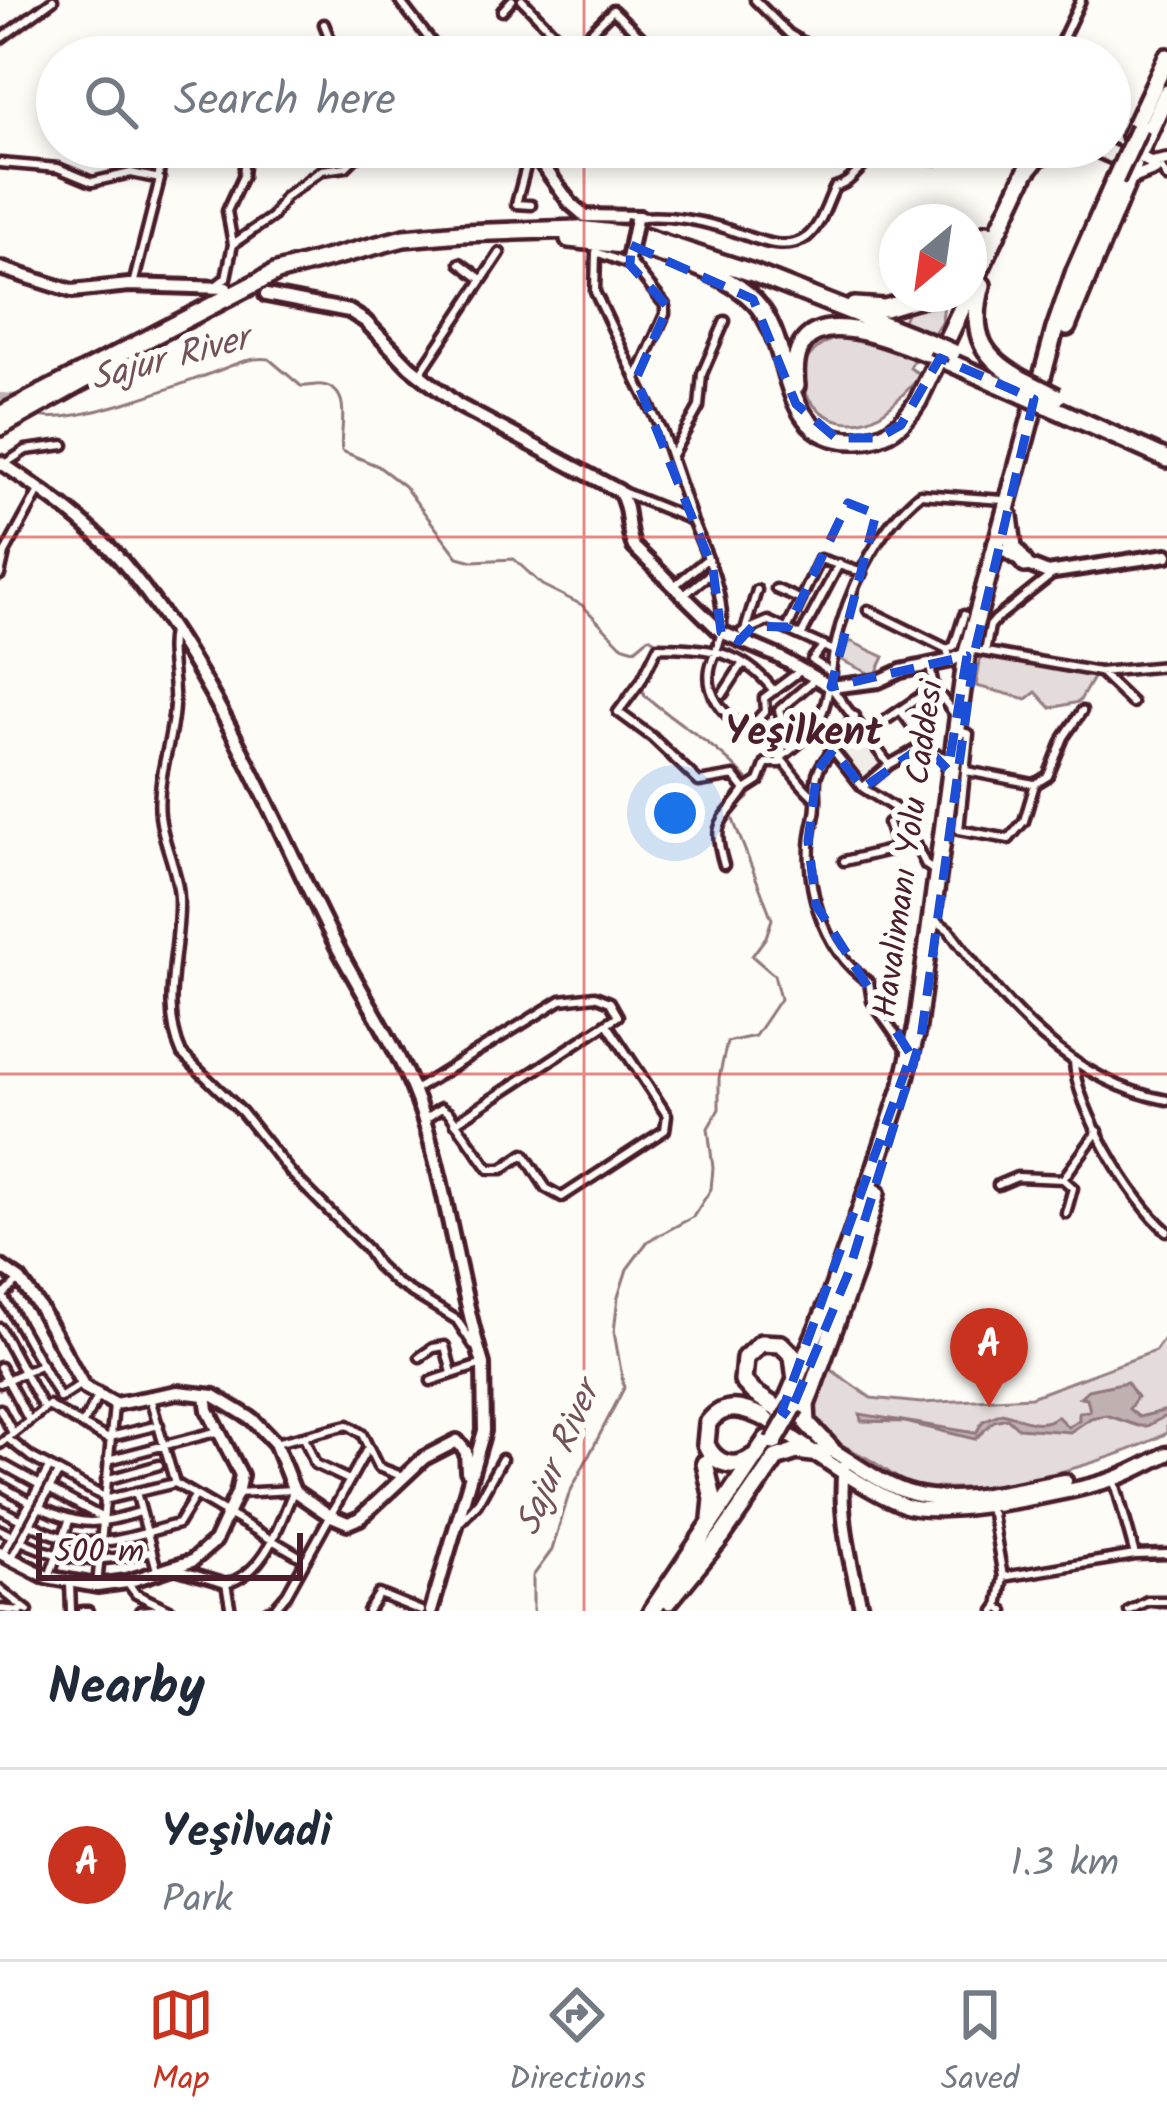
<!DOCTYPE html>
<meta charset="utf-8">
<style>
body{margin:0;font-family:Kalam,sans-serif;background:#f6f6f7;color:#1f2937}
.compass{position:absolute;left:879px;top:204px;width:108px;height:108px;border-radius:50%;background:#fff;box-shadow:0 6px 18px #0003;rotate:209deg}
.scale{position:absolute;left:36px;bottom:30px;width:267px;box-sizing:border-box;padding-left:12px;border:6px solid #4a1f2b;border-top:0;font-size:33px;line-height:42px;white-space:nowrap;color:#4a1f2b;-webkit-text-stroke:9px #fdfcf7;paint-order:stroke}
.you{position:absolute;left:675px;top:813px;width:42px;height:42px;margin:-30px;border:9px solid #fff;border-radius:50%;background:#1a73e8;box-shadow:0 0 0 18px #1a73e833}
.badge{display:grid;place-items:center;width:78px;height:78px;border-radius:50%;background:#c8321e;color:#fff;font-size:39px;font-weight:700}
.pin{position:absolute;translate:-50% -99px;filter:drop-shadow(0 3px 6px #0008)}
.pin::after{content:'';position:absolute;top:63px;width:42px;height:36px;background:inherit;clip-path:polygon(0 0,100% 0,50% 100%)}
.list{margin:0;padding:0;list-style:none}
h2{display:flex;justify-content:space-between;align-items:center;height:156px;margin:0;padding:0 48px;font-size:51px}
h2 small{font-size:39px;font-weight:400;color:#747a83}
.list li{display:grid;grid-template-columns:78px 1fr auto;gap:36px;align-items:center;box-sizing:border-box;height:192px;padding:0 48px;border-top:3px solid #e0e1e3}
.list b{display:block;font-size:45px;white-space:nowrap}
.list p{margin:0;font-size:39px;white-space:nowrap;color:#747a83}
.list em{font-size:39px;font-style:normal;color:#747a83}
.icon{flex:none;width:66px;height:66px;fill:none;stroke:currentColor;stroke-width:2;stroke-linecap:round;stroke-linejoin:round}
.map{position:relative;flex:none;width:1167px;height:1611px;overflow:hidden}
.search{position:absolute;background:#fff;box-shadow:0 6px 18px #0003;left:36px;right:36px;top:36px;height:132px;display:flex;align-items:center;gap:30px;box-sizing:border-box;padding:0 42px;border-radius:66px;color:#747a83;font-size:45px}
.sheet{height:348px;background:#fff}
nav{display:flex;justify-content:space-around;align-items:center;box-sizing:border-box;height:168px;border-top:3px solid #e0e1e3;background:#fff;font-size:33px;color:#747a83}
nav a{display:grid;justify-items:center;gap:6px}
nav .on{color:#c8321e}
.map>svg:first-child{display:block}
.built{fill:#f0ece8}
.green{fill:#e3dcda;stroke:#967e82;stroke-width:3}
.water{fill:#c0b1b1;stroke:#91777b;stroke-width:3}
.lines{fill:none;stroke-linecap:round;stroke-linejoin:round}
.stream{stroke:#91777b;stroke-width:3}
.river{stroke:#c0b1b1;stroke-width:8}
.street-casing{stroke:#4a1f2b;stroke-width:15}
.secondary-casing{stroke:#4a1f2b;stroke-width:20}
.primary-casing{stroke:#4a1f2b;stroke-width:21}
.highway-casing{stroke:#4a1f2b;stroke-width:24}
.street{stroke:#fdfcf7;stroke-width:6}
.secondary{stroke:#fdfcf7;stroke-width:10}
.primary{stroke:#fdfcf7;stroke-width:12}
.highway{stroke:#fdfcf7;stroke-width:15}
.secondary-bridge-casing{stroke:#4a1f2b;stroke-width:20;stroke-linecap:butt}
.highway-bridge-casing{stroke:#4a1f2b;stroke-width:24;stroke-linecap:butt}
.secondary-bridge{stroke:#fdfcf7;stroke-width:10}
.highway-bridge{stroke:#fdfcf7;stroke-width:15}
.marked{fill:none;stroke:#1d4ed8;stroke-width:9;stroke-dasharray:24 15;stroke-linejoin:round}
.grid{fill:none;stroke:#d62828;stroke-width:3;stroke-opacity:0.55}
.labels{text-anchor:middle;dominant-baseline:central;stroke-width:12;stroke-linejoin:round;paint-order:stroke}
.street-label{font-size:33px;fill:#4a1f2b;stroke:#fdfcf7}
.water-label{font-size:36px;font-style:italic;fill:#73525a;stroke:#fdfcf7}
.quarter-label{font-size:39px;font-weight:bold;fill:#4a1f2b;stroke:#fdfcf7}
</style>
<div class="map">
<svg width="1167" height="1611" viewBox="0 0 1167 1611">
<rect width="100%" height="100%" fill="#fdfcf7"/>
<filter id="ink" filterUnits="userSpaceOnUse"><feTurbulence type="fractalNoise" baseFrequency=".00833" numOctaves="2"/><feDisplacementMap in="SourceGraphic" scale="24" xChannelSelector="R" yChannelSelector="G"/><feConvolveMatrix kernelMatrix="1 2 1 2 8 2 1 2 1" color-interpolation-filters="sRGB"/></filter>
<g filter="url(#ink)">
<path class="built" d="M854,723L885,765L863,783L835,748Z"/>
<path class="green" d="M944,305L942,320L931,338L901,325L907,311Z
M839,337H863L914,358L910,368L920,374L917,380C906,391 894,405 881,413C823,450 761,363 839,337Z
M850,641L884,657L875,676L841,660Z
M981,655L1094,676L1079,702L1051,708L1036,692L1027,699L976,686Z
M1167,1334V1433C1109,1464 980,1499 915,1485C896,1481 884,1467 867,1458C848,1448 827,1439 814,1422L812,1398L826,1366L871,1398L921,1403L1031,1397L1155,1351Z"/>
<path class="water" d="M1127,1382L1137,1397L1129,1409L1139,1417L1167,1410V1415L1147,1426H1138L1106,1415L1091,1418L1070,1432L1018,1428L1007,1418L994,1421L975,1439L905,1422L861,1421L860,1414L976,1433L983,1421L1002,1413C1022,1418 1040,1430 1057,1416L1068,1427L1079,1420V1412L1090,1411L1087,1398L1080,1397L1088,1390Z"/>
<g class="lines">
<path class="stream" d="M37,415C65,428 174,387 207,375C227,368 248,356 269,359L301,386C308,387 315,384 322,385C355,390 338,432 342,451L378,466L404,486L458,557L473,561L514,559L542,585L582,605L621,645L635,649L649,637L657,642
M533,1611V1576L552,1550L569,1494L624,1388L614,1332L618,1297L627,1269L648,1241L693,1217L711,1189L713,1168L708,1128L719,1109V1078L727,1042L755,1036L780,999L774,975L752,956L766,937L772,919L732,817L734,810L749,798L751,784C721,747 680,726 644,695L642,685L653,663"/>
<path class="river" d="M0,397L20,398"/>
<defs>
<path id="street" d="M399,0L443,57
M522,0L563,43
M755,0L789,34L828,57
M502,11L512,0
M324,24L337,57
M0,39L53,0
M549,57L572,37L583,40L613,10L642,38
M1054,57L1081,0
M530,152L516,204L531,205
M0,163L58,168L92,182L131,173L160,179L133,285
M1162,169L1167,178
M158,179L164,147
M641,217C666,215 692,219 717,226C743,232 781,257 807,237C822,225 827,202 835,187C854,183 858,165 875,158C892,152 918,159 936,159L940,157L938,147
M233,244L272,217L285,197L322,170L346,167L366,147
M628,259L665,305V314L636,379L662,431L692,519
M460,263L481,279
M628,264L596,252L595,292L635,376
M213,288L226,278L233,244L227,211L243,176L246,147
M419,375L500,253
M672,455L699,407L702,374L725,321
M6,463L26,450L64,445
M620,491L692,520C706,553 724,590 722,627C721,651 704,663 711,689C722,723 754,729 776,753C789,767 797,782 812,795
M0,575L5,553L40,489
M674,586L708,558
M776,589L801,600
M685,594L712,572
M868,610L947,649L950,661
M746,627L757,590
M788,627L820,559L863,573
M172,632C167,654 176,682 174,706C172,744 156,778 160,816C163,844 178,870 179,898C181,950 159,1004 182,1054L242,1112L291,1173L366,1248L377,1265L395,1282L457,1320L474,1346
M742,632L768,621L834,651
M802,634L839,564
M824,645L812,660L832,673
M947,649L954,646L964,615
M975,650L1099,672L1167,666
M985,652L990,626L996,619L1054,573
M930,666L934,687L955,715
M1102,674L1132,703
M833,690L889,765
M723,694L743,663
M901,711L931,752L950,759
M855,716L836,739L833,750L863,788L898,810L926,865L933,870
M754,723L765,711L764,698L800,671
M814,728L833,750C804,781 822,788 814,820C800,876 820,949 869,982L872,1001L906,1050
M962,732L969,734L959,830L1009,839L1024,821L1035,784L1048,776L1064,737L1082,711
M867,733L934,687
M773,736L783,724L779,710L814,680
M780,759C790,750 806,739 814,728C831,704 829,674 835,647C846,595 877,528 920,494L1003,500
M967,771L1034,784
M863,787L889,765L924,745
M745,790L759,781L766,763H780
M888,823L896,848
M844,861L915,844
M724,865C710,819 723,823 745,790L734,776L699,782L652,737L618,712L641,681L658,647C707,648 742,649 774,691
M938,922L949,930C1003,1005 1072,1083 1167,1100
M1074,1061C1075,1106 1132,1202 1167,1231
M413,1091L561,1000L595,996L610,1002L618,1016L455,1123
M424,1120L441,1108L449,1113L489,1169H502L524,1154L546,1188L562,1197L665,1130L667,1115L607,1024
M1063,1179L1098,1131
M1063,1179L1073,1188L1066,1213
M998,1185L1017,1177L1063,1179
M0,1291L60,1398
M0,1299L19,1280
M0,1328L44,1409
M420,1357L433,1348L445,1346L452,1373
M0,1367L29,1420
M431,1381L483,1364
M0,1383L42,1364
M60,1398L81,1384
M150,1398L175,1483L306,1560
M48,1406L106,1438L159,1425
M0,1409L13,1433
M82,1425L98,1397
M304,1437L315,1464L349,1480
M7,1438L31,1457L104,1497
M275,1443L348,1425L362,1434L378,1467L404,1477
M0,1444L49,1405
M108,1460L219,1431
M0,1463L40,1485
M106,1480L159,1465
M0,1485L30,1502
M49,1489L103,1518
M136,1492L157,1570
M237,1493L293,1490
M104,1500L175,1483
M986,1506L992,1514L1003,1577L998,1607
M39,1507C82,1527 96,1525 140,1512
M0,1509L21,1520
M461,1521L477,1504L502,1459
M30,1524C91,1555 116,1540 178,1524L195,1496
M0,1530L12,1536
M21,1541C74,1565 96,1563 152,1551
M2,1555L49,1468
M1135,1555L1167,1554
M11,1559L58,1473
M172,1568L226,1584
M49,1577L69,1521
M1003,1577L1135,1555L1116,1486
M127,1582L136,1594L172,1611
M70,1583L71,1611
M97,1586L114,1405
M0,1589L28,1611
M0,1609L20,1611
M82,1611H88
M140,1611L163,1609
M231,1611L226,1584C266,1572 278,1527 293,1492
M267,1611L275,1608L287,1594L367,1449
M368,1611L379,1594L421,1611
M995,1611L998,1607L1004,1611
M1129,1611L1147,1601H1167"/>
<path id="secondary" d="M531,149L570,203L585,216L640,217
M1140,157L1152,163L1167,160
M1130,179L1155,169
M0,268L72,291L129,285L226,288
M266,295L349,311L365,321L410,367L458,405L619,491C631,510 625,527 634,547L721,632L779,657L831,687L879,681L901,671L952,660L967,653
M0,462C43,491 85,520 120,559C210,664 268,808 329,931C360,993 402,1050 423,1117C449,1198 458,1283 483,1364L484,1431L431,1611
M994,544L1025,564L1048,573L1167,555
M0,1266L20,1280L40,1308L84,1387L115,1404L178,1392L214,1396L252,1419L275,1443L294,1491L329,1515L348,1523L360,1518L424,1458L457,1441L466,1452L467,1471
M844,1467C838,1514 851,1565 862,1611
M0,1553L47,1577L97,1586L127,1582L192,1561L215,1541L237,1493L241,1475L208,1410L206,1395"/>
<path id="primary" d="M763,1417C803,1444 862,1490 906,1506C941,1518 1079,1492 1116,1478C1134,1472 1150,1462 1167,1454
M831,1449C857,1465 884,1486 914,1494C960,1506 1019,1488 1065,1481"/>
<path id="highway" d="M1130,136L1167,57
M1095,147L1120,158
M1139,153L1167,93
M569,239L640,247
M638,246C676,260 727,272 755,302C796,345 775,444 859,440C887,439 904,424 918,401L1026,172L1037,158L1057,147
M969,265L987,233
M982,285C968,336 983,360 1029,383
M854,306L885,308L932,294
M1067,327L1133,167
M947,361L1024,395
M796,386C786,294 881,336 927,353
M1053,408L1167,459
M0,415L277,272L404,238L461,233L578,229L640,236L753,273L933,344
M0,427L97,373
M1009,516L1013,547L1025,564
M785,1405L828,1304L874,1172L904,1082L917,1026L967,653L1055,329L1075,271L1115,180
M790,1417L754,1393L743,1381L745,1358L761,1343L781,1344L793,1356L796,1380
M831,1449L807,1423L806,1405L855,1270L876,1193
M753,1457C735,1470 715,1465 706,1444L708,1423C724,1402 742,1408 763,1417
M705,1463L713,1499L711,1519
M669,1601L722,1536L776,1458L797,1451L819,1454
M652,1611L767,1439"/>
</defs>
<use href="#street" class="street-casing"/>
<use href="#secondary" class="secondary-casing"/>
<use href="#primary" class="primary-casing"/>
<use href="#highway" class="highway-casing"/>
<use href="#street" class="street"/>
<use href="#secondary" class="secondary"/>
<use href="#primary" class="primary"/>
<use href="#highway" class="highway"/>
<defs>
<path id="secondary-bridge" d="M628,259L636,219"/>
<path id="highway-bridge" d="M1115,180L1139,128
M933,344L952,352
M1029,383L1057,397
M1024,395L1053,408
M774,1442L794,1407"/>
</defs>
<use href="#secondary-bridge" class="secondary-bridge-casing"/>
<use href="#highway-bridge" class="highway-bridge-casing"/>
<use href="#secondary-bridge" class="secondary-bridge"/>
<use href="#highway-bridge" class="highway-bridge"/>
</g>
</g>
<path class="marked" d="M631,245L753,299L796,404L836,438H878L901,425L940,358L1034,399L975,650L921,1038L848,1274L789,1416L782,1411L911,1055L816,905L808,841L817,771L833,750L863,788L924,745L948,770L967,656L831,687L876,514L848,503L788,627L753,626L739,641L721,632L713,569L636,379L668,307L630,265Z"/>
<path class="grid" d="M584,0V57M584,147V1611M0,537H1167M0,1074H1167"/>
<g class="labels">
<g class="street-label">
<text transform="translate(910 849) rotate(-82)">Havalimanı Yolu Caddesi</text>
</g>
<g class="water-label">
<text transform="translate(170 360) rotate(-15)">Sajur River</text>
<text transform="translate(559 1459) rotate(-67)">Sajur River</text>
</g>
<g class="quarter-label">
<text x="804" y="734">Yeşilkent</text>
</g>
</g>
</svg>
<svg class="compass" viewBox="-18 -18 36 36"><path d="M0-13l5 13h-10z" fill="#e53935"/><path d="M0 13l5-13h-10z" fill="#747a83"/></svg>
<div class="scale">500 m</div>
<div class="you"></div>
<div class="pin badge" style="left:989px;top:1407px">A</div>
<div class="search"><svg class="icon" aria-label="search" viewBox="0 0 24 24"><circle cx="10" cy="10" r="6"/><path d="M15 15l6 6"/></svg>Search here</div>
</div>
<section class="sheet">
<h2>Nearby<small></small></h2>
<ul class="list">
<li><span class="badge">A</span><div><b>Yeşilvadi</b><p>Park</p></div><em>1.3 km</em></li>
</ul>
</section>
<nav>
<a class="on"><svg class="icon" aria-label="map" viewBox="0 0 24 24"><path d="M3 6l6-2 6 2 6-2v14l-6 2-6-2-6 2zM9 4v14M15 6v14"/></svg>Map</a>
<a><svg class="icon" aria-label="directions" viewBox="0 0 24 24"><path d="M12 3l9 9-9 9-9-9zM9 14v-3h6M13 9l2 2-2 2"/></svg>Directions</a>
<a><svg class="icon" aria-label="saved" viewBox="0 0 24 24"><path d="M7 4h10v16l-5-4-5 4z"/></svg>Saved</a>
</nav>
